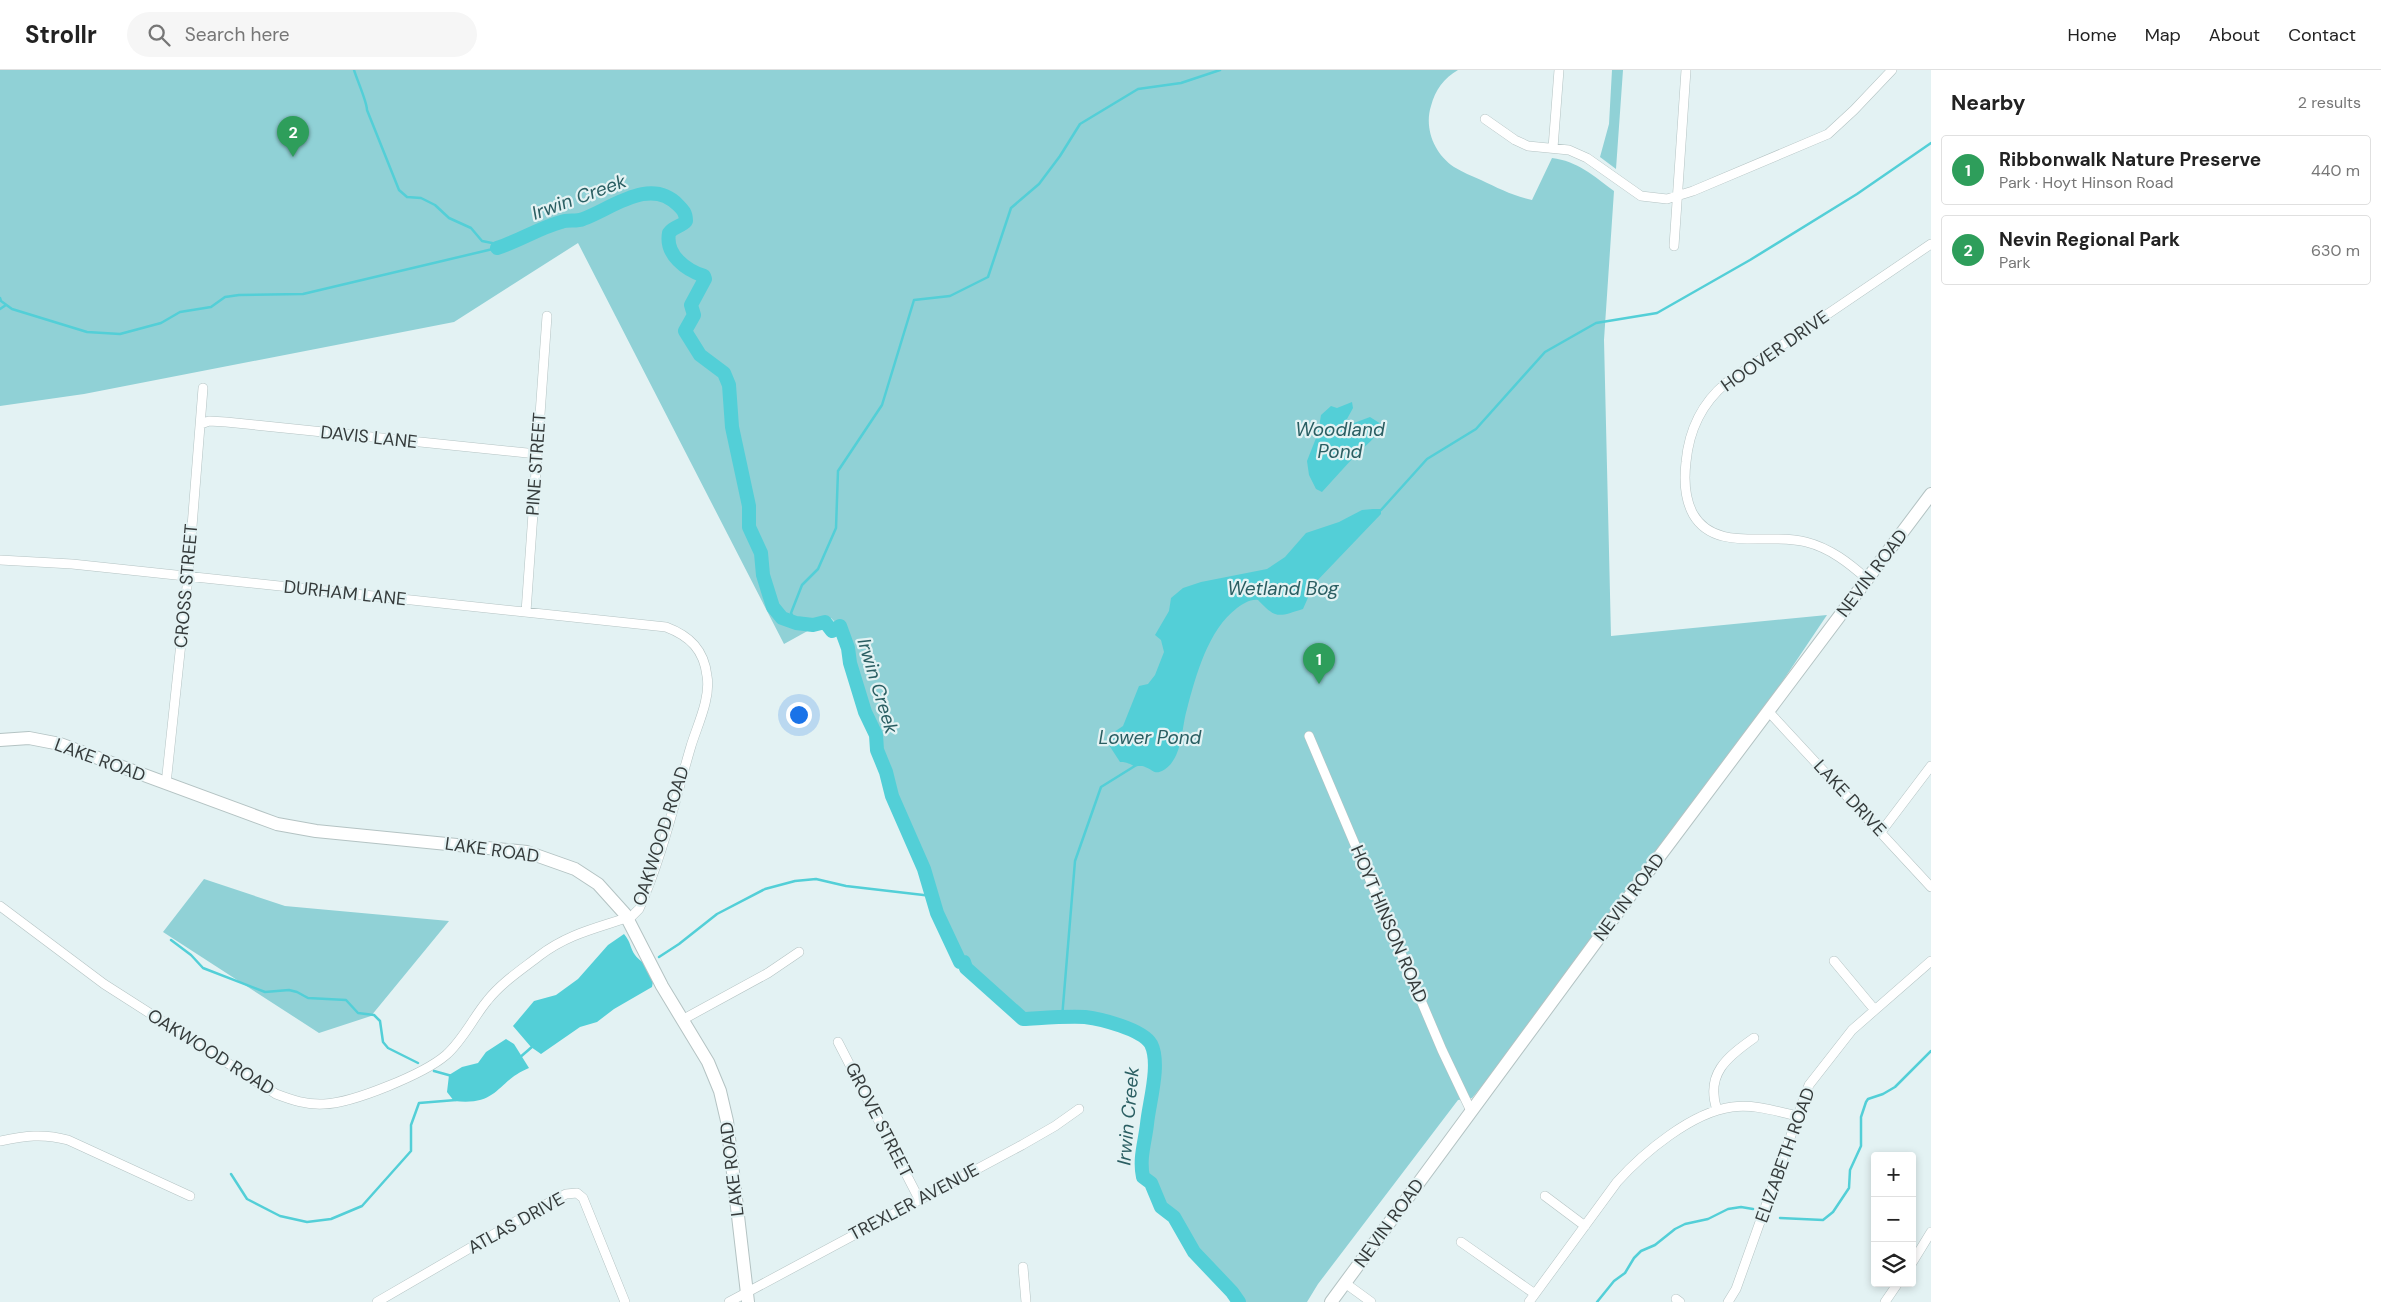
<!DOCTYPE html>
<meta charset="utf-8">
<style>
body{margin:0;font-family:"DM Sans",sans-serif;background:#f6f6f6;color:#222}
.controls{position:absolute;right:15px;bottom:15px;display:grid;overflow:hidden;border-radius:5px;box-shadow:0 2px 8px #0003}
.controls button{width:45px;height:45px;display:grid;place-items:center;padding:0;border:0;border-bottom:1px solid #e0e0e0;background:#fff;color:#222;font:25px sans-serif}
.you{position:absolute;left:798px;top:644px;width:18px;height:18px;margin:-12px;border:4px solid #fff;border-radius:50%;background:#1a73e8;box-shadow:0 0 0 8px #1a73e833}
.badge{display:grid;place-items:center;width:32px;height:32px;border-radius:50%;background:#2563eb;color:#fff;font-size:16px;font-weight:700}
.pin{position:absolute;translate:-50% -41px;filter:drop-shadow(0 1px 2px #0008)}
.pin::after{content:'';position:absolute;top:26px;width:18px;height:15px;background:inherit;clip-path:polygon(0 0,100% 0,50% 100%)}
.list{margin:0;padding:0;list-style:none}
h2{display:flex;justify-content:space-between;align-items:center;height:65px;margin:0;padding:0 20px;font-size:21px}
h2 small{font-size:16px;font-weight:400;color:#767676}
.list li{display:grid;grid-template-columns:32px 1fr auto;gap:15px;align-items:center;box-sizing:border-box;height:70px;margin:0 10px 10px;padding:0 10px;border:1px solid #e0e0e0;border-radius:5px}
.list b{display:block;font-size:19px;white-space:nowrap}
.list p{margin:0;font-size:16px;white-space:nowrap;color:#767676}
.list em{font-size:16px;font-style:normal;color:#767676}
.icon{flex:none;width:28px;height:28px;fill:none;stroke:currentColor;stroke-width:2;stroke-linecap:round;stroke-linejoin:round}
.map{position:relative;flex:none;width:1931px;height:1232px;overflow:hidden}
header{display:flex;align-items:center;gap:30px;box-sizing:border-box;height:70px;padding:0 25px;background:#fff;border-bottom:1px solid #e0e0e0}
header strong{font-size:24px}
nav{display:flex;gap:28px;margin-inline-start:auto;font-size:18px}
.search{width:350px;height:45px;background:#f6f6f6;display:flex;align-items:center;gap:12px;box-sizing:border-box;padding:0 18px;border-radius:28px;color:#767676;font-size:19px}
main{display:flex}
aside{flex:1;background:#fff}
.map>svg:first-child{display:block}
.green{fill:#90d1d6}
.water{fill:#53cfd7}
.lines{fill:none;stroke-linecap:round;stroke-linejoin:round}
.stream{stroke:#53cfd7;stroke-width:2.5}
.river{stroke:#53cfd7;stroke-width:14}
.street-casing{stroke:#b4c3c3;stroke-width:10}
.secondary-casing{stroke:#b4c3c3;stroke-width:14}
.street{stroke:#fff;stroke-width:9}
.secondary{stroke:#fff;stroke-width:12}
.labels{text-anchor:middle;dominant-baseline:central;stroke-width:4.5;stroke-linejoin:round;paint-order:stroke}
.street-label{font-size:18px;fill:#353b3b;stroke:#e3f2f3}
.water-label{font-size:19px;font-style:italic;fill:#2a5e62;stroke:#e3f2f3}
</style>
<header>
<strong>Strollr</strong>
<div class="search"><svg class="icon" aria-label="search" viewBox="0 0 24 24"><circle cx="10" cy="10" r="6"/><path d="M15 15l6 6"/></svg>Search here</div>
<nav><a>Home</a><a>Map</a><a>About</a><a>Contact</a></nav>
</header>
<main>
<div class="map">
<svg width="1931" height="1232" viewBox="0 0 1931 1232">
<rect width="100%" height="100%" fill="#e3f2f3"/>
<path class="green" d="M0,0H1458C1444,8 1435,20 1431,36C1424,58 1434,84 1454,97C1462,102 1472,106 1481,110C1498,118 1513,126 1532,130L1552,88C1577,91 1594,106 1614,121L1604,270L1611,566L1827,545L1766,636L1484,1014L1472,1028L1458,1030L1318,1214L1307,1232H1239L1232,1222L1194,1182L1174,1147L1161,1137L1151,1113L1143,1107C1139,1088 1145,1072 1147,1054C1149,1033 1161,994 1151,974C1142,959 1101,949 1085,947C1065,946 1043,948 1023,949L966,898L964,892H960L937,843L924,799L892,726L886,702L877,680L876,665L865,642L850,593L848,578L840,557L831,548L784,574L578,173L454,252L84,324L0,336Z
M1612,0H1623L1616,99L1600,87L1609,54Z
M204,809L285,836L449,851L371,946L319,963L163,862Z"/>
<path class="water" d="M1352,332L1353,338L1347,349L1354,353L1370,347L1381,354C1376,369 1367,374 1357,384C1345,396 1334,409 1322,422L1316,419L1309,405L1307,391L1318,363L1321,345L1331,336L1337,338Z
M1373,439H1381V444L1314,514L1303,539C1278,547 1276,549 1258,530C1250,529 1243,534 1237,538C1208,560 1196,605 1187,639C1181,659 1183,690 1162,701C1154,705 1152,699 1145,697C1142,695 1137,697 1134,696C1128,693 1126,692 1120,692L1107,672L1114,662L1123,656L1139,616L1148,614L1155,605L1164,582L1161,570L1155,565L1169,541L1171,528L1183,518L1201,512L1267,499L1285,487L1306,463L1339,452L1362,440Z
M624,864C631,872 630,878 635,885C645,898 657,894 652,917L614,939L597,952L580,957L541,984L531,977L513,956L534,931L556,925L578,909L608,875Z
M506,969L514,974L529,998C495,1012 500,1036 454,1031L447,1022L449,1005L462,997L478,993L486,982Z"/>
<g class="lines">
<path class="stream" d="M354,0C357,10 367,32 367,40L399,120L407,127L421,128L435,135L449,148L471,158L482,171L492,173L497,178
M0,228L1,231L12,239L87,262L120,264L161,253L180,242L211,237L225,227L239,225L303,224L497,178
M0,239L6,235
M1381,440L1427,389L1476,359L1545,282L1596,253L1657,243L1750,190L1857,124L1931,73
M796,553L791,543L802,515L818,499L836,458L838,401L882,335L914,230L950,226L988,207L1011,138L1039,114L1060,86L1080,54L1138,19L1181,13L1220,0
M171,870L191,885L203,898L265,922L289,920L297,922L308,928L346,930L358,943L374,945L380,951L383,972L388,978L418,993
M659,887L679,874L717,844L765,819L795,811L816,809L846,816L932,826
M1062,948L1075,791L1101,717L1138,694
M518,989L533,976
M434,1001L452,1006
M231,1104L247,1129L280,1146L307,1152L331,1149L362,1136L411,1081V1055L419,1033L456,1030
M1780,1148L1823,1150L1833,1142L1849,1118L1850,1100L1861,1076V1047L1866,1032L1868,1029L1883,1024L1895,1017L1931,981
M1597,1232L1614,1211L1625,1203L1634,1188L1641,1181L1655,1175L1675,1159L1685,1154L1708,1149L1728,1139L1741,1137L1753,1139"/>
<path class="river" d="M497,178C519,171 539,158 561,152C568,149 576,152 583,149C611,139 650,106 678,135C683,140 686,143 686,151C681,157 674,156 669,163C665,185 686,200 704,206L705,209L691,235L694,245L685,261L700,285L724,303L729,315L732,357L749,436V457L761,483L763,505L773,537L782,548L796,553L813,555L825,552L832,561L840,556L848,578L850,593L865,642L876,665L877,680L886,702L892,726L924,799L937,843L960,892H964L966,898L1023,949C1043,948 1065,946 1085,947C1101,949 1142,959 1151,974C1161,994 1149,1033 1147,1054C1145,1072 1139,1088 1143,1107L1151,1113L1161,1137L1174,1147L1194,1182L1232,1222L1239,1232"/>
<defs>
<path id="street" d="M1485,49L1515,70L1528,76L1569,80L1587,88L1641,126L1667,129L1693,121L1828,64L1854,40L1892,0
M1553,78L1559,0
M1674,176L1686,0
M201,354L209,351L226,352L537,384
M0,490L72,494L666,557C690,566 704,580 707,606C711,628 697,656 691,676C675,730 662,788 639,839L632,846C598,858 569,863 539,886C521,900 501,913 487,931C473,948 463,970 446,985C424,1004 353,1033 324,1034C306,1035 292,1030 276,1024L104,914L0,836
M1867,509C1849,493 1830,478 1806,472C1769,462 1715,483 1693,444C1685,429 1684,409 1686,392C1689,360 1701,334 1726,313L1931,174
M526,542L547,246
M1768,641L1931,817
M1309,666L1442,980L1471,1041
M166,714L188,507L203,318
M1881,762L1931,696
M1834,891L1874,939
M682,950L768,903L799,882
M838,972L919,1129
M1717,1040C1705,1004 1727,987 1754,968
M0,1071C24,1066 43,1063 68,1070L190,1126
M1545,1126L1585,1156
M1461,1172L1535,1224
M1912,1193L1931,1162
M1023,1197L1026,1232
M1345,1213L1371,1232
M1676,1229L1680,1232
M377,1232L539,1138L566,1124L577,1123L583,1128L625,1232
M729,1232L1022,1075L1055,1056L1079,1039
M1529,1232L1617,1112C1643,1083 1692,1042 1732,1037C1754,1034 1776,1041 1797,1046
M1728,1232L1736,1219L1809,1015L1852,960L1931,891
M1885,1232L1898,1213"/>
<path id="secondary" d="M0,670L29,668L60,674L277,754L316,761L527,782L575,799L598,814L625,844L662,916L708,992L720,1021L727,1051L748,1232
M1331,1232L1629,827L1931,424"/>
</defs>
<use href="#street" class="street-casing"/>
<use href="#secondary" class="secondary-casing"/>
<use href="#street" class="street"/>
<use href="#secondary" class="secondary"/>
</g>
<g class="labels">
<g class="street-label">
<text transform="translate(1775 281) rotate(-35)">HOOVER DRIVE</text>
<text transform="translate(369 367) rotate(6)">DAVIS LANE</text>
<text transform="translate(536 394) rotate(-86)">PINE STREET</text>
<text transform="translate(1872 503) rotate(-53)">NEVIN ROAD</text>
<text transform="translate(186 516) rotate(-85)">CROSS STREET</text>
<text transform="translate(345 523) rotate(6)">DURHAM LANE</text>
<text transform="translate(100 690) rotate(20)">LAKE ROAD</text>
<text transform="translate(1850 728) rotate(47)">LAKE DRIVE</text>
<text transform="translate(661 766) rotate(-72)">OAKWOOD ROAD</text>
<text transform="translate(492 780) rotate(8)">LAKE ROAD</text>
<text transform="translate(1629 827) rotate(-53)">NEVIN ROAD</text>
<text transform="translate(1389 854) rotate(67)">HOYT HINSON ROAD</text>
<text transform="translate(211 982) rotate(32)">OAKWOOD ROAD</text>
<text transform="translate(879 1050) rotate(63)">GROVE STREET</text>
<text transform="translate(1785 1085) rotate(-70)">ELIZABETH ROAD</text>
<text transform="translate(732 1099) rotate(-97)">LAKE ROAD</text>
<text transform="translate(914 1132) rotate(-28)">TREXLER AVENUE</text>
<text transform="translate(516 1153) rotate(-29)">ATLAS DRIVE</text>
<text transform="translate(1389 1153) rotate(-54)">NEVIN ROAD</text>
</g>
<g class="water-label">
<text transform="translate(579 127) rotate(-20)">Irwin Creek</text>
<text x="1340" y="359">Woodland<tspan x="1340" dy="22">Pond</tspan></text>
<text x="1283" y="518">Wetland Bog</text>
<text transform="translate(878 616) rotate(73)">Irwin Creek</text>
<text x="1150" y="667">Lower Pond</text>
<text transform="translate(1128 1046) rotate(-85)">Irwin Creek</text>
</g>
</g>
</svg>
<div class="controls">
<button>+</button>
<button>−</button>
<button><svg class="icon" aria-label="layers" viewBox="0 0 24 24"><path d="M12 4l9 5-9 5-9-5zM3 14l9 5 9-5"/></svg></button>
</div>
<div class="you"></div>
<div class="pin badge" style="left:1319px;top:614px;background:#2e9e5b">1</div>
<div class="pin badge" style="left:293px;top:87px;background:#2e9e5b">2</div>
</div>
<aside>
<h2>Nearby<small>2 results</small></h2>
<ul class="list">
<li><span class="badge" style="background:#2e9e5b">1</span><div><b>Ribbonwalk Nature Preserve</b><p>Park · Hoyt Hinson Road</p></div><em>440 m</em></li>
<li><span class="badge" style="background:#2e9e5b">2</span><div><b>Nevin Regional Park</b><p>Park</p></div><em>630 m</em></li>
</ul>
</aside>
</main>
